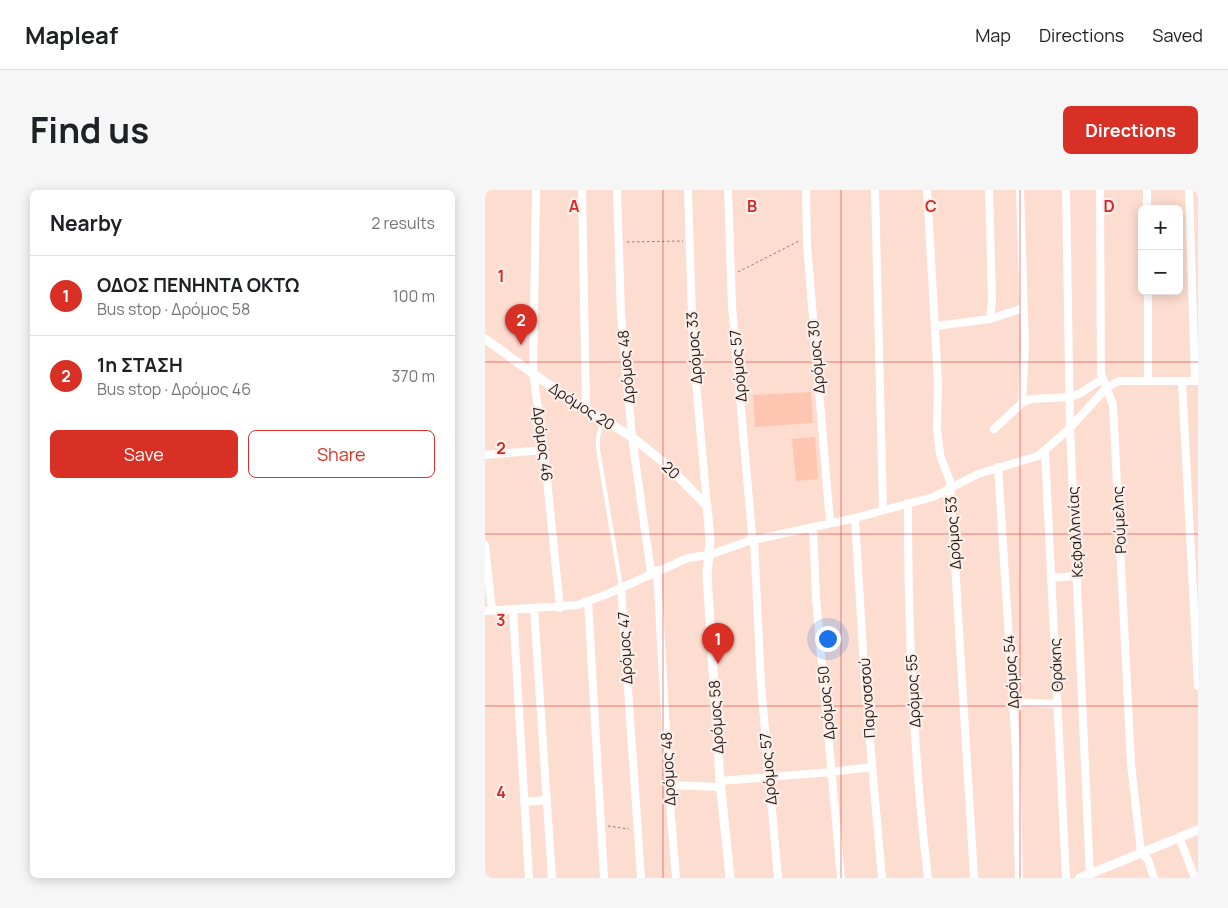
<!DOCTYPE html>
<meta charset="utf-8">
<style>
body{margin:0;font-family:Manrope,sans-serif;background:#f6f6f6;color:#202124}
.controls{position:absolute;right:15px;top:15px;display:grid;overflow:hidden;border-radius:8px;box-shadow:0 2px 12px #0003}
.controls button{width:45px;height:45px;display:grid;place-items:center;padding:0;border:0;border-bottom:1px solid #e0e0e0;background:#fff;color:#202124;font:25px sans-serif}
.you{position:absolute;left:342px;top:448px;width:18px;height:18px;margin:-12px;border:4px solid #fff;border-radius:50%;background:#1a73e8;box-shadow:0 0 0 8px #1a73e833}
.badge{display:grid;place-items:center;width:32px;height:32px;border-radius:50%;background:#d93025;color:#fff;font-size:16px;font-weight:700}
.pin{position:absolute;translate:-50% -41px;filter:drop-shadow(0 1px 2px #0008)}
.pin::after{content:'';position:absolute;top:26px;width:18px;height:15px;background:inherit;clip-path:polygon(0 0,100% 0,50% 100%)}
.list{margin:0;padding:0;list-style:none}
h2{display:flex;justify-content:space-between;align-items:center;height:65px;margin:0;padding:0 20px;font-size:21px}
h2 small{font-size:16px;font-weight:400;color:#757577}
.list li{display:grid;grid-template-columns:32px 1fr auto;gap:15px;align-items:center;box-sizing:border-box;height:80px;padding:0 20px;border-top:1px solid #e0e0e0}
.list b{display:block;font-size:19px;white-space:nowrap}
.list p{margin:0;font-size:16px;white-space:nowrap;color:#757577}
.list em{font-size:16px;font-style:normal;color:#757577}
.actions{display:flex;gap:10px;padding:15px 20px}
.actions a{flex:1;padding:11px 0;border:1px solid #d93025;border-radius:8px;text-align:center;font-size:18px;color:#d93025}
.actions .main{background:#d93025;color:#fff}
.map{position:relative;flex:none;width:713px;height:688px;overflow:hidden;border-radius:8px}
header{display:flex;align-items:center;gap:30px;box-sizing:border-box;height:70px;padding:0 25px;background:#fff;border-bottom:1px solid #e0e0e0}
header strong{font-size:24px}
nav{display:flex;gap:28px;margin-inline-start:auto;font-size:18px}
.intro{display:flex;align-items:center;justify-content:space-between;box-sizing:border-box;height:120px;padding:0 30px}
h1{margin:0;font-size:35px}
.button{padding:12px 22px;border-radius:8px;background:#d93025;color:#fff;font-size:18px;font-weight:700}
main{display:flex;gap:30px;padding:0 30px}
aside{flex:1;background:#fff;border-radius:8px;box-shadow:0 2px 12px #0003}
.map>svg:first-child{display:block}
.green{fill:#fec5b0}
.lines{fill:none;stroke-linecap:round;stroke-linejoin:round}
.path{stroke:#927c73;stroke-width:1;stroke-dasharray:2.5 2.5;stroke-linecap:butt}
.service{stroke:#fff;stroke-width:4}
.minor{stroke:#fff;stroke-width:8}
.tertiary{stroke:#fff;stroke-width:9}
.grid{fill:none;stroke:#d62828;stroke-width:1;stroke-opacity:0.55}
.labels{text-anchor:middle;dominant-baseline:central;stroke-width:4.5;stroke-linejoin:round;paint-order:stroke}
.street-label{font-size:15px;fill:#261b16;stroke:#fcefea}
.grid-label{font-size:16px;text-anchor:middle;font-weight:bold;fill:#d62828;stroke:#fcefea;stroke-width:4.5;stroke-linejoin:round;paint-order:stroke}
</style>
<header>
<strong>Mapleaf</strong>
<nav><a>Map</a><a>Directions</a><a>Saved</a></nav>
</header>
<div class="intro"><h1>Find us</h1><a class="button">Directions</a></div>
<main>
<aside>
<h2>Nearby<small>2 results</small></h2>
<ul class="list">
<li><span class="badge">1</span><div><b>ΟΔΟΣ ΠΕΝΗΝΤΑ ΟΚΤΩ</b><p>Bus stop · Δρόμος 58</p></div><em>100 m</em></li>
<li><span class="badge">2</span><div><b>1η ΣΤΑΣΗ</b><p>Bus stop · Δρόμος 46</p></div><em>370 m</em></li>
</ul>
<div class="actions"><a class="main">Save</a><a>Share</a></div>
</aside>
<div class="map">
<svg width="713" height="688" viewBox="0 0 713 688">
<rect width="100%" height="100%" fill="#feddd1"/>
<path class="green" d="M326,202L328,233L270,237L268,205Z
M330,247L333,289L311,291L307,249Z"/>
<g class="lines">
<path class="path" d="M142,52L198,51
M253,82L314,51
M123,636L144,639"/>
<path class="service" d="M118,229L113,247V259L136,397"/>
<path class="minor" d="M51,0L48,183L59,260L75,418
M97,0L101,220
M132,0L136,125L147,247L166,383
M203,0L208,159L222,316
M243,0L247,116L267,344L264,351
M321,0L322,55L345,333
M390,0L398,319
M442,0L453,192L452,238L455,265L465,291L489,688
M535,0L540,156L537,213
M581,0L585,238L605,688
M615,0L616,184L628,215L646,574L656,662L663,670L669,688
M662,0V19
M704,0L710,191
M663,101V191
M505,129L538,118
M451,136L505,129L507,111L504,0
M697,192L713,496
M509,239L537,213L546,209L585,207L596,203L618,188
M560,262L581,688
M0,265L59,260
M513,277L531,559L534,688
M423,313C423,438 428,564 443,688
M370,328L380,495L397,688
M328,338L331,408L356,688
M269,350L276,494L293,688
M0,355L7,421
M172,380L185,614L191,688
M566,388L592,386
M136,397L156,688
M103,411L119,688
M49,419L67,688
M28,420L44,688
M0,421L92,415L120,405L203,368L224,365L264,351L370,328L448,307L493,284L553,266L585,238L622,197L634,191H713
M528,512L573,514
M235,591L346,582L387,577
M184,595L235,597
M39,612L62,610
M694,647L710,688"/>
<path class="tertiary" d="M0,149L74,202L147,247L183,276L222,316L225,350L222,385L235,591L245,688
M595,688L713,640"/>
</g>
<path class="grid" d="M178,0V688M356,0V688M535,0V688M0,172H713M0,344H713M0,516H713"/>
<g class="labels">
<g class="street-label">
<text transform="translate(209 158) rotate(-94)">Δρόμος 33</text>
<text transform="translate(331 167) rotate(-95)">Δρόμος 30</text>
<text transform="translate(253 176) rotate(-95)">Δρόμος 57</text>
<text transform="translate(141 177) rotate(-95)">Δρόμος 48</text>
<text transform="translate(97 216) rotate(33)">Δρόμος 20</text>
<text transform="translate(58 254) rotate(83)">Δρόμος 46</text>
<text transform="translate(186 280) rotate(45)">20</text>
<text transform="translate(634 330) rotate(-93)">Ρούμελης</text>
<text transform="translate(590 342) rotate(-93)">Κεφαλληνίας</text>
<text transform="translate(468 343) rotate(-94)">Δρόμος 53</text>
<text transform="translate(140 458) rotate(-93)">Δρόμος 47</text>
<text transform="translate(571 475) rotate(-93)">Θράκης</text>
<text transform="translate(526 482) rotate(-94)">Δρόμος 54</text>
<text transform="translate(428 501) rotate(-93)">Δρόμος 55</text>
<text transform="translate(382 508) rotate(-94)">Παρνασσού</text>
<text transform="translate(341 513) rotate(-95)">Δρόμος 50</text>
<text transform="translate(231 527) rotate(-93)">Δρόμος 58</text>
<text transform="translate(183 579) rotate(-93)">Δρόμος 48</text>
<text transform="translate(283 579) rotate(-95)">Δρόμος 57</text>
</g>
</g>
<g class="grid-label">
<text x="89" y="22">A</text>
<text x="267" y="22">B</text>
<text x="446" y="22">C</text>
<text x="624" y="22">D</text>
<text x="16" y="92">1</text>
<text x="16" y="264">2</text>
<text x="16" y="436">3</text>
<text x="16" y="608">4</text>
</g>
</svg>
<div class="controls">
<button>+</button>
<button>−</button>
</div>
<div class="you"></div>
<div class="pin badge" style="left:233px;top:474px">1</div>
<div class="pin badge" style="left:36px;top:155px">2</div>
</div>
</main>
